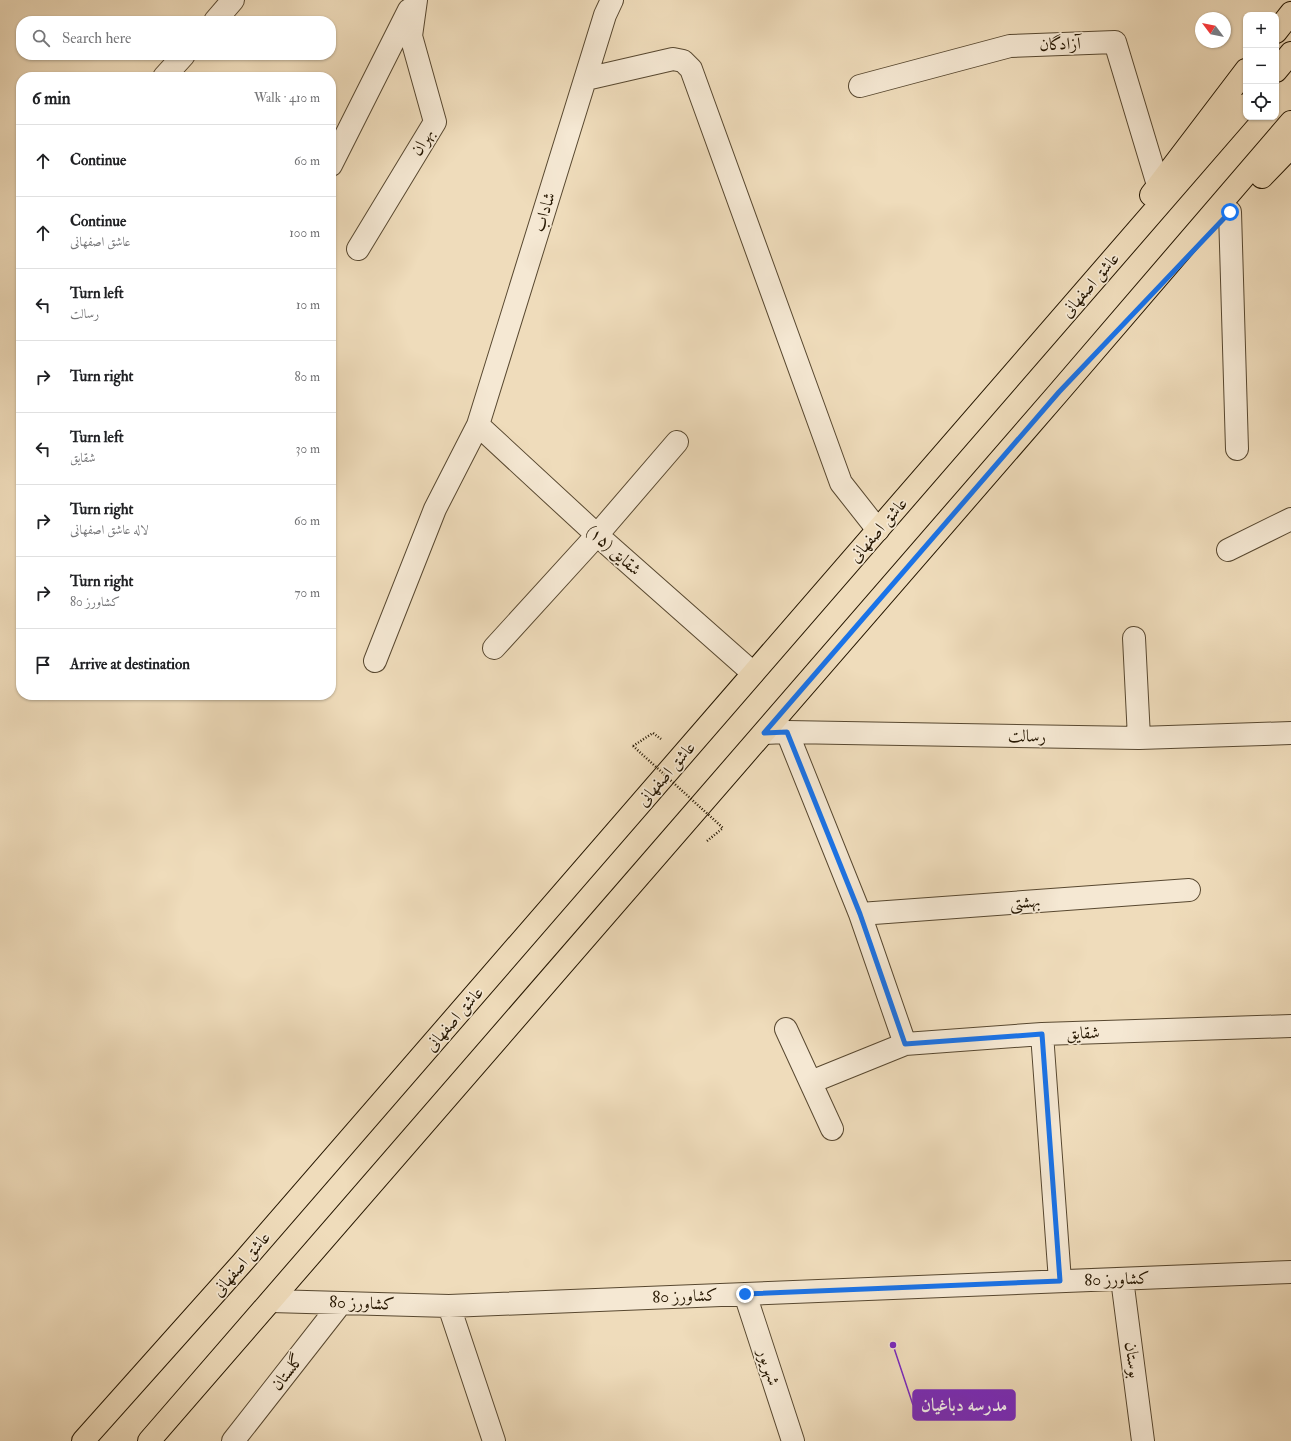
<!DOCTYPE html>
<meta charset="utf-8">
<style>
body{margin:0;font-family:"IM FELL Double Pica",Amiri,serif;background:#f6f6f6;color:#202124}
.controls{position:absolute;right:12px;top:12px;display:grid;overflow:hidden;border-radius:8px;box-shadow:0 1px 3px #0004}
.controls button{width:36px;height:36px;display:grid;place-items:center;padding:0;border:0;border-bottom:1px solid #e0e0e0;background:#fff;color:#202124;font:20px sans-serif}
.compass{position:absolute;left:1195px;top:12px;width:36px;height:36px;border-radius:50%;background:#fff;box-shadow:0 1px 3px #0004;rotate:302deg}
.stop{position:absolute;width:12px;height:12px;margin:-9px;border:3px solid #1a73e8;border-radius:50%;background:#fff}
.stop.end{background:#1a73e8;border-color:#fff;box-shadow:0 1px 4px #0008}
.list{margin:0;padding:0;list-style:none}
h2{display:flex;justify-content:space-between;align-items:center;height:52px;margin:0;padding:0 16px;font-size:17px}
h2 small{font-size:13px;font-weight:400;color:#757577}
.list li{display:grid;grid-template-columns:26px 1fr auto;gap:12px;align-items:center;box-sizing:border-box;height:72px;padding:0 16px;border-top:1px solid #e0e0e0}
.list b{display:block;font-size:15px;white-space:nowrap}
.list p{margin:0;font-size:13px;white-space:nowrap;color:#757577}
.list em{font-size:13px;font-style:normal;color:#757577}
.icon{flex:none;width:22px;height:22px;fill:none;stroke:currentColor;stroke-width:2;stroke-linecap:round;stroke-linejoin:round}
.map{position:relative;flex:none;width:1291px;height:1441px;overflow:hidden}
.search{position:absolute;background:#fff;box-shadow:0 1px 3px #0004;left:16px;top:16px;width:320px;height:44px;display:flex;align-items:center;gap:10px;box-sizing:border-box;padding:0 14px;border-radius:16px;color:#757577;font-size:15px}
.panel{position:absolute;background:#fff;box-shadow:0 1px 3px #0004;left:16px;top:72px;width:320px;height:628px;border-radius:16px}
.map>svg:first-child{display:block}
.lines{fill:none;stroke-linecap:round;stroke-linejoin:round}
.minor-casing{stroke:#584830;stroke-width:24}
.major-casing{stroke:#251601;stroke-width:24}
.path{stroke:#251601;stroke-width:2.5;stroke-dasharray:1 2;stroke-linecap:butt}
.minor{stroke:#f5e8d3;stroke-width:22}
.major{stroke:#efdcbb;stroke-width:22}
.path-bridge{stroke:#251601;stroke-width:2.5;stroke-dasharray:1 2;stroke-linecap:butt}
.route{stroke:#1a73e8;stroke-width:5}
.labels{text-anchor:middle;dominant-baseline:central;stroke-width:3.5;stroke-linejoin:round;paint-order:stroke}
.street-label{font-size:17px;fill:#251601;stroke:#f5e8d3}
.leader{fill:none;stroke:#7b2cbf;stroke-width:1.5}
.callout-dot{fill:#7b2cbf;stroke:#f5e8d3;stroke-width:1.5}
.callout{fill:#7b2cbf;stroke:#7b2cbf;stroke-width:1.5}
.callout-label{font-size:18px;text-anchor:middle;font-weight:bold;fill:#fff}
</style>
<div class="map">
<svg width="1291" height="1441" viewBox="0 0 1291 1441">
<rect width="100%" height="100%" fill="#efdcbb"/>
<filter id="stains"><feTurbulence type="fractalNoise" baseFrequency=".005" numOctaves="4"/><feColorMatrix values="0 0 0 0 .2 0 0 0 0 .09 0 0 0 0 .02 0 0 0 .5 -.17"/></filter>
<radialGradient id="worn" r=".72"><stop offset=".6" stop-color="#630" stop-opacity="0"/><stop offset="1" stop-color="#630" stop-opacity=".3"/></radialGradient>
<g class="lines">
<defs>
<path id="minor" d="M215,21L233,0
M164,77L184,55
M586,79L673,59L683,61L691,69L841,483L878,530
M860,86L1010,46L1115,42L1158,185
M331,165L409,10
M1230,212L1237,449
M358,249L435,122L411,36L416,0
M478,425L597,535L753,673
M1228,550L1291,519
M1134,638L1139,738
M494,648L597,535L677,442
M375,661L435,509L478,425L605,15L612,0
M787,732L860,914L905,1044
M764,733L787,732L1139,738L1291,733
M860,914L1189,890
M786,1029L832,1129
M1042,1034L1060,1281
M811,1082L905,1044L1042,1034L1291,1026
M1122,1279L1143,1441
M745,1294L793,1441
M271,1301L449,1306L1291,1272
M449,1306L494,1441
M233,1441L341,1303"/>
<path id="major" d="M1276,32L1291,13
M1276,71L1291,53
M1262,177L1291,147
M1151,195L1246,70
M83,1441L242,1263L1246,105
M149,1441L1059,392L1291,122"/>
</defs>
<use href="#minor" class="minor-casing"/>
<use href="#major" class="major-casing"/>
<path class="path" d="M633,746L653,733L661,739
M707,841L723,828"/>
<use href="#minor" class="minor"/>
<use href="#major" class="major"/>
<path class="path-bridge" d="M633,746L723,828"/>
</g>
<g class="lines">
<path class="route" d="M745,1294L1060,1281L1042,1034L905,1044L860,914L787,732L764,733L1059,392L1230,212"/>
</g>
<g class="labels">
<g class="street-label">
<text transform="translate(1060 44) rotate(-2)">آزادگان</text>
<text transform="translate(422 142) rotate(-59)">بهران</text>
<text transform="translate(544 212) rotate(-73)">شاداب</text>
<text transform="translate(1090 285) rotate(-49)">عاشق اصفهانی</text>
<text transform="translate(878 530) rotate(-49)">عاشق اصفهانی</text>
<text transform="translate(614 550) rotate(42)">شقایق (۱۵)</text>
<text transform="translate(1027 736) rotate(1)">رسالت</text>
<text transform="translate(666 774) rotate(-49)">عاشق اصفهانی</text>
<text transform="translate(1025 902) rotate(-4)">بهشتی</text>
<text transform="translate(454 1019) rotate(-49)">عاشق اصفهانی</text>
<text transform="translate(1083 1033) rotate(-2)">شقایق</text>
<text transform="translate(241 1264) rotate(-49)">عاشق اصفهانی</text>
<text transform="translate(1117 1279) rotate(-2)">کشاورز 80</text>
<text transform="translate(685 1296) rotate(-2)">کشاورز 80</text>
<text transform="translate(362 1303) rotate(2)">کشاورز 80</text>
<text transform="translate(1133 1360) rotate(83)">بوستان</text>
<text transform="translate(769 1367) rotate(72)">شهریور</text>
<text transform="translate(287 1372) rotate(-52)">گلستان</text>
</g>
</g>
<path class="leader" d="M893 1345L913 1405"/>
<circle class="callout-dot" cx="893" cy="1345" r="4"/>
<rect class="callout" x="913" y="1390" width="102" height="30" rx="4"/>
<g class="callout-label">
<text x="964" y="1411">مدرسه دباغیان</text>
</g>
<rect width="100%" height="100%" filter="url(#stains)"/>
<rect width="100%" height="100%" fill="url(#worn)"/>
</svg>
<div class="controls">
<button>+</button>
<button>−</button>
<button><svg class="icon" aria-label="locate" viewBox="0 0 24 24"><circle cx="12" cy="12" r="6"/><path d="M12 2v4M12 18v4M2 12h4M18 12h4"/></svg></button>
</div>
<svg class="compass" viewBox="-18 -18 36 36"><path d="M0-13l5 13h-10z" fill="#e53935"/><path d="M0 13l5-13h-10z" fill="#757577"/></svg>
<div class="stop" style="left:1230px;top:212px"></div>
<div class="stop end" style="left:745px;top:1294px"></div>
<div class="search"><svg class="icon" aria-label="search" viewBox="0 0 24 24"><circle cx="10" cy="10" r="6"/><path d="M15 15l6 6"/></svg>Search here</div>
<section class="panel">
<h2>6 min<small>Walk · 410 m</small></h2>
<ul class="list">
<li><svg class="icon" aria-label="ahead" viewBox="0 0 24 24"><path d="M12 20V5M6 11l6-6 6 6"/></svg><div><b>Continue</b></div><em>60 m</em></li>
<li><svg class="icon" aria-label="ahead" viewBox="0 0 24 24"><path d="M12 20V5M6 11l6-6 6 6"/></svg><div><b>Continue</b><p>عاشق اصفهانی</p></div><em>100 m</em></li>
<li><svg class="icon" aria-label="left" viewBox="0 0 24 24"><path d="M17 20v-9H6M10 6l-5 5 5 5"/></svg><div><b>Turn left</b><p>رسالت</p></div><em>10 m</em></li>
<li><svg class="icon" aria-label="right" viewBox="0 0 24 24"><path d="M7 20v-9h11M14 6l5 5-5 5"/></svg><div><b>Turn right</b></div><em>80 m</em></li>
<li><svg class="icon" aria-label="left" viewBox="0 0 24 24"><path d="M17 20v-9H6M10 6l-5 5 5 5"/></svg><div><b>Turn left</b><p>شقایق</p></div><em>30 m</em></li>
<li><svg class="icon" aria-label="right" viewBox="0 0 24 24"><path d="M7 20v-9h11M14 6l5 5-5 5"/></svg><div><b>Turn right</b><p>لاله عاشق اصفهانی</p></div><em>60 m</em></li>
<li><svg class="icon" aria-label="right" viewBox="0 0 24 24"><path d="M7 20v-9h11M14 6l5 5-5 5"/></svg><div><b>Turn right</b><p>کشاورز 80</p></div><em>70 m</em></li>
<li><svg class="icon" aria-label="arrive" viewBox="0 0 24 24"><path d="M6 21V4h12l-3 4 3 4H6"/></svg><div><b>Arrive at destination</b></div></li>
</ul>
</section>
</div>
